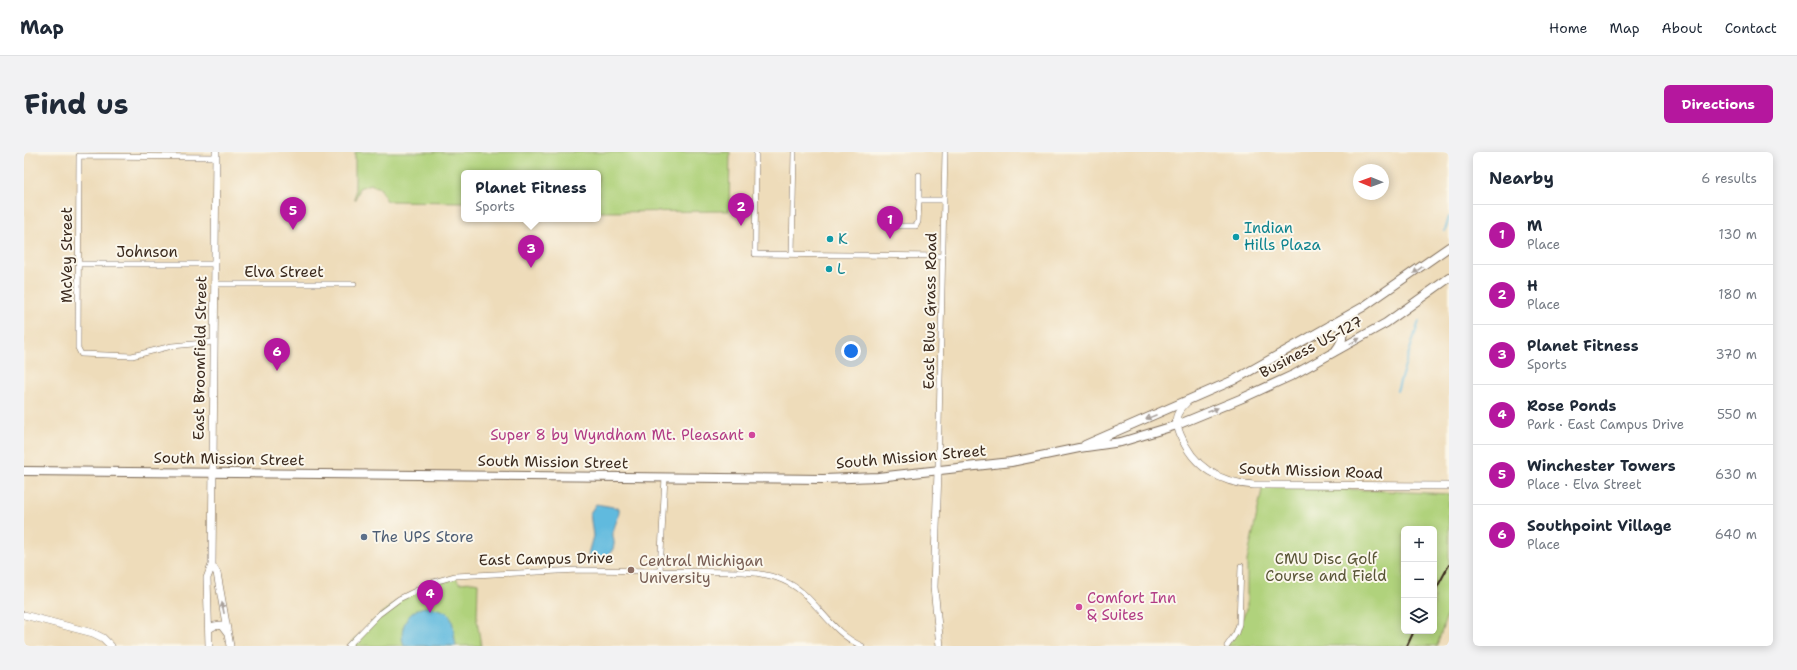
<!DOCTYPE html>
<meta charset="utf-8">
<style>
body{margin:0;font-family:"Shantell Sans",sans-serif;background:#f2f2f3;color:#1f2937}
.controls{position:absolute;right:12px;bottom:12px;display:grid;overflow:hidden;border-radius:6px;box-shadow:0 2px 10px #0003}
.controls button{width:36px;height:36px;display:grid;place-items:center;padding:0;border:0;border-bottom:1px solid #e0e1e3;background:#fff;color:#1f2937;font:20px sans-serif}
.compass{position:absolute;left:1329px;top:12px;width:36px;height:36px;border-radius:50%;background:#fff;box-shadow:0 2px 10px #0003;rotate:271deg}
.you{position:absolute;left:827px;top:199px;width:14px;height:14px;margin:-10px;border:3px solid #fff;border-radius:50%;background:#1a73e8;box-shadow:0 0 0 6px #1a73e833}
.badge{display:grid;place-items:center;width:26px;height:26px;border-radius:50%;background:#b5179e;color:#fff;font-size:13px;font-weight:700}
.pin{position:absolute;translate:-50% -33px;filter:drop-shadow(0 1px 2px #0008)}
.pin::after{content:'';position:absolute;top:21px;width:14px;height:12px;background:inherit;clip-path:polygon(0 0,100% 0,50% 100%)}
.popup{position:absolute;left:437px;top:18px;width:140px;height:52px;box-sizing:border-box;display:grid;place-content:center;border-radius:6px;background:#fff;filter:drop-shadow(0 1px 3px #0005);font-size:13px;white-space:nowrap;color:#747a83}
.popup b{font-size:15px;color:#1f2937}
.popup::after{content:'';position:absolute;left:50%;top:100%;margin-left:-8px;border:8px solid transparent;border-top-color:#fff}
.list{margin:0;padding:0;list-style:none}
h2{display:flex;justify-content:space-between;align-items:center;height:52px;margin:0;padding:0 16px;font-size:17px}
h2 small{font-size:13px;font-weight:400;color:#747a83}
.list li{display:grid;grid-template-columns:26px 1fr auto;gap:12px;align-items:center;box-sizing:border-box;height:60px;padding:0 16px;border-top:1px solid #e0e1e3}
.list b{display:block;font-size:15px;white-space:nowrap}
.list p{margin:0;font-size:13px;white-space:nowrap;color:#747a83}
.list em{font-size:13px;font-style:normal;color:#747a83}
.icon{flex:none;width:22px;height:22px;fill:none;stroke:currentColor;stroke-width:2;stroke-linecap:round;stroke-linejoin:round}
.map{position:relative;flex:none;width:1425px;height:494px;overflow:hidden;border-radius:6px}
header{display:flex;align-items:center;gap:24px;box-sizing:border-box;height:56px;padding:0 20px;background:#fff;border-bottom:1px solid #e0e1e3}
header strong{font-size:19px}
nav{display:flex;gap:22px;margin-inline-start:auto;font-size:14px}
.intro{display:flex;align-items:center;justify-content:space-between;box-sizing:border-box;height:96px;padding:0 24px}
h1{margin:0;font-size:28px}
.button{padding:10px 18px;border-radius:6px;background:#b5179e;color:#fff;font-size:14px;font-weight:700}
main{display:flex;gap:24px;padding:0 24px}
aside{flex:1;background:#fff;border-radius:6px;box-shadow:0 2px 10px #0003}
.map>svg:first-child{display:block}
.green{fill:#b0d27b;stroke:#767e4c;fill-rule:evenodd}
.water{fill:#61bade;stroke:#4e727e}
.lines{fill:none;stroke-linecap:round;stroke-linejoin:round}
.stream{stroke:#61bade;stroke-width:2}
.street-casing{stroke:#7a6855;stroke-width:6}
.secondary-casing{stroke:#7a6855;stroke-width:8}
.primary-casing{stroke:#7a6855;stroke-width:10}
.street{stroke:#fff;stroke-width:5}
.secondary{stroke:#fff;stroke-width:7}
.primary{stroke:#fff;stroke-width:8}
.rail{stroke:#3b2a1e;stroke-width:2}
.oneway{fill:#a79f9a}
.culture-dot{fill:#0f9aa8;stroke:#fbf7ec;stroke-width:1.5}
.hotel-dot{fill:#d1479c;stroke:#fbf7ec;stroke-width:1.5}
.service-dot{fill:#5c6f8a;stroke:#fbf7ec;stroke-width:1.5}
.education-dot{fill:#8d6e63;stroke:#fbf7ec;stroke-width:1.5}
.labels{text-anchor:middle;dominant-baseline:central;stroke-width:4;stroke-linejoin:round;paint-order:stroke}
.culture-label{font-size:15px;fill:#0d838f;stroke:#fbf7ec;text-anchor:start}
.street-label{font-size:15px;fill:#3b2a1e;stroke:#fbf7ec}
.hotel-label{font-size:15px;fill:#b23c85;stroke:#fbf7ec;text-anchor:end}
.service-label{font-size:15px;fill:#4e5e75;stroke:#fbf7ec;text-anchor:start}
.park-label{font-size:15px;fill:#585435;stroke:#fbf7ec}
.education-label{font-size:15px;fill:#785e54;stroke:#fbf7ec;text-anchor:start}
</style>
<header>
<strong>Map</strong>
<nav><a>Home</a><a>Map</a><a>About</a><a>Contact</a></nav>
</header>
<div class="intro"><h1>Find us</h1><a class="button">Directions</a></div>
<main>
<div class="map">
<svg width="1425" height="494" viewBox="0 0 1425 494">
<rect width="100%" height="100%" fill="#fbf7ec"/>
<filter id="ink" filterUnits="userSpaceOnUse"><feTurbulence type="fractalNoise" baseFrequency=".025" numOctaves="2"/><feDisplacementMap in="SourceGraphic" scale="8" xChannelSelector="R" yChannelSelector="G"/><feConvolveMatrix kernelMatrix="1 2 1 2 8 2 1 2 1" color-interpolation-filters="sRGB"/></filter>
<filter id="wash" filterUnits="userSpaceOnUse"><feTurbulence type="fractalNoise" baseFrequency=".012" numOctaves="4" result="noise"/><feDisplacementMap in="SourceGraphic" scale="16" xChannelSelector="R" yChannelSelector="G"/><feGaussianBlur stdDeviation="0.9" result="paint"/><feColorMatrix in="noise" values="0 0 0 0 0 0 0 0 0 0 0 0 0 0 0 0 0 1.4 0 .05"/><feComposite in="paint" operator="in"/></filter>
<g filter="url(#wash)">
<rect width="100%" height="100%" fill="#eedcba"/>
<path class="green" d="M331,0H706L705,59L574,60V21H440V50L363,49L356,36L346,32L335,36L331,48Z
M1239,333L1425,342V456L1413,494H1203L1223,457V409ZM1380,377H1410V479H1380Z
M431,424L435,431L449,430L454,431L453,468L457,494H324L346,472L375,447Z"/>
<path class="water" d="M572,352L595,356C596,365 591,371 589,380C588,384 591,389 590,393C589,405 574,407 565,406L564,402L569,384L566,361Z
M401,455C433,458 427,467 432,494H380C374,478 383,458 401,455Z"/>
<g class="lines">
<path class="stream" d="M1421,79L1425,65
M1373,239L1395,169"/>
</g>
</g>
<g filter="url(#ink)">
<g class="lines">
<defs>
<path id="street" d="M732,0L731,102L919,104
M895,23V48H920
M870,74H892L894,70L895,48
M768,102L770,0
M55,112H191
M190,132H330
M190,190L148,194L108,204L57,202L54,196V185L55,4L192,5
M914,319L921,0
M636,419L641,325
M324,494L355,462L375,447L410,430L431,424L555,418L719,420C740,421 763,427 779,441C799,459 812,483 838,494
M1203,494L1212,481L1215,472L1217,414"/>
<path id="secondary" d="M1163,250C1151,262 1150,266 1156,282C1169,315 1196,331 1230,333L1425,334
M914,319L910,435L916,494
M188,413L193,421L206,494
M0,463L69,481L79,486L87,494
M185,477L190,474L197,473L203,481
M185,494L183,426L188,413L192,0"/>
<path id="primary" d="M1307,172L1315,174C1321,183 1318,191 1312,198
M1061,293L1210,228L1339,155L1425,95
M0,319L799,327L854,325L987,310L1055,296L1097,290L1153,273L1221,245L1269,223L1362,171L1425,126"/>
</defs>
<use href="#street" class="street-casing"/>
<use href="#secondary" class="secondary-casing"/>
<use href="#primary" class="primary-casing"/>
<use href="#street" class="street"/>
<use href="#secondary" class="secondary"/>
<use href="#primary" class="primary"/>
<path class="rail" d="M1410,441L1425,413
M1383,494L1390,479"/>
</g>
<defs><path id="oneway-solid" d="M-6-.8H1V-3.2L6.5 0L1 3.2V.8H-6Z"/></defs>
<g class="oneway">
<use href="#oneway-solid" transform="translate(1394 118) rotate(144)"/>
<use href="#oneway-solid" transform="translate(1331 189) rotate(-30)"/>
<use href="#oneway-solid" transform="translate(1189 258) rotate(-22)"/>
<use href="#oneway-solid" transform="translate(1127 265) rotate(158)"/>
<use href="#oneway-solid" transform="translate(199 456) rotate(-101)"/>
</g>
</g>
<g class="culture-dot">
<circle cx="1212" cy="85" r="4"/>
<circle cx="806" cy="87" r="4"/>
<circle cx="805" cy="117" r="4"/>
</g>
<g class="hotel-dot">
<circle cx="728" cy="283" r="4"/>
<circle cx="1055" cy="455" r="4"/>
</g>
<circle class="service-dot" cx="340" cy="385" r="4"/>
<circle class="education-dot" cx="607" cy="418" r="4"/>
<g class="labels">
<g class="culture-label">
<text x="1220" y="76">Indian<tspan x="1220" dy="17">Hills Plaza</tspan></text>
<text x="814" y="87">K</text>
<text x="813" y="117">L</text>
</g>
<g class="street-label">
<text x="123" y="100">Johnson</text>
<text transform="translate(43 103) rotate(-90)">McVey Street</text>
<text x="260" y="120">Elva Street</text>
<text transform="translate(906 159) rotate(-89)">East Blue Grass Road</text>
<text transform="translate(1287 195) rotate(-28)">Business US-127</text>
<text transform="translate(176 206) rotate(-89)">East Broomfield Street</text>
<text transform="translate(887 305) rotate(-5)">South Mission Street</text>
<text transform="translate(205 307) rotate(1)">South Mission Street</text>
<text transform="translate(529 310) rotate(1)">South Mission Street</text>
<text transform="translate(1287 319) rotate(2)">South Mission Road</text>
<text transform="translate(522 407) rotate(-1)">East Campus Drive</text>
</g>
<g class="hotel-label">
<text x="720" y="283">Super 8 by Wyndham Mt. Pleasant</text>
<text x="1063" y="446" text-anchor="start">Comfort Inn<tspan x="1063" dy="17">&amp; Suites</tspan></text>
</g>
<g class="service-label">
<text x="348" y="385">The UPS Store</text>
</g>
<g class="park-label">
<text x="1302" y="407">CMU Disc Golf<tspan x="1302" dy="17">Course and Field</tspan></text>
</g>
<g class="education-label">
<text x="615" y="409">Central Michigan<tspan x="615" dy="17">University</tspan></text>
</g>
</g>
</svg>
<div class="controls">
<button>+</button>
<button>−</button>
<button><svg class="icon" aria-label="layers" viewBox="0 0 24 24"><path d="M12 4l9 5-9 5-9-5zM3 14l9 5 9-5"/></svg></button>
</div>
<svg class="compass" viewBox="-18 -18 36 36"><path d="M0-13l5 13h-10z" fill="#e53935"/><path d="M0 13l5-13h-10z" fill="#747a83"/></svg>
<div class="you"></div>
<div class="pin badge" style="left:866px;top:87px">1</div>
<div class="pin badge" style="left:717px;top:74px">2</div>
<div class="pin badge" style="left:507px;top:116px">3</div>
<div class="popup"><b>Planet Fitness</b>Sports</div>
<div class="pin badge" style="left:406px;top:461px">4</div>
<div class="pin badge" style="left:269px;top:78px">5</div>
<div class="pin badge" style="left:253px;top:219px">6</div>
</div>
<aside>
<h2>Nearby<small>6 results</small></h2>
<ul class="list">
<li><span class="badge">1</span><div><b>M</b><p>Place</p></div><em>130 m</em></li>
<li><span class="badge">2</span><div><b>H</b><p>Place</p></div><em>180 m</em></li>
<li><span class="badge">3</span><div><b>Planet Fitness</b><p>Sports</p></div><em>370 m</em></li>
<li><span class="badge">4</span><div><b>Rose Ponds</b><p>Park · East Campus Drive</p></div><em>550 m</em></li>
<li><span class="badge">5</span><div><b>Winchester Towers</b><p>Place · Elva Street</p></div><em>630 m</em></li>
<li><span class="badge">6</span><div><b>Southpoint Village</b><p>Place</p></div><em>640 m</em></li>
</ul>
</aside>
</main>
